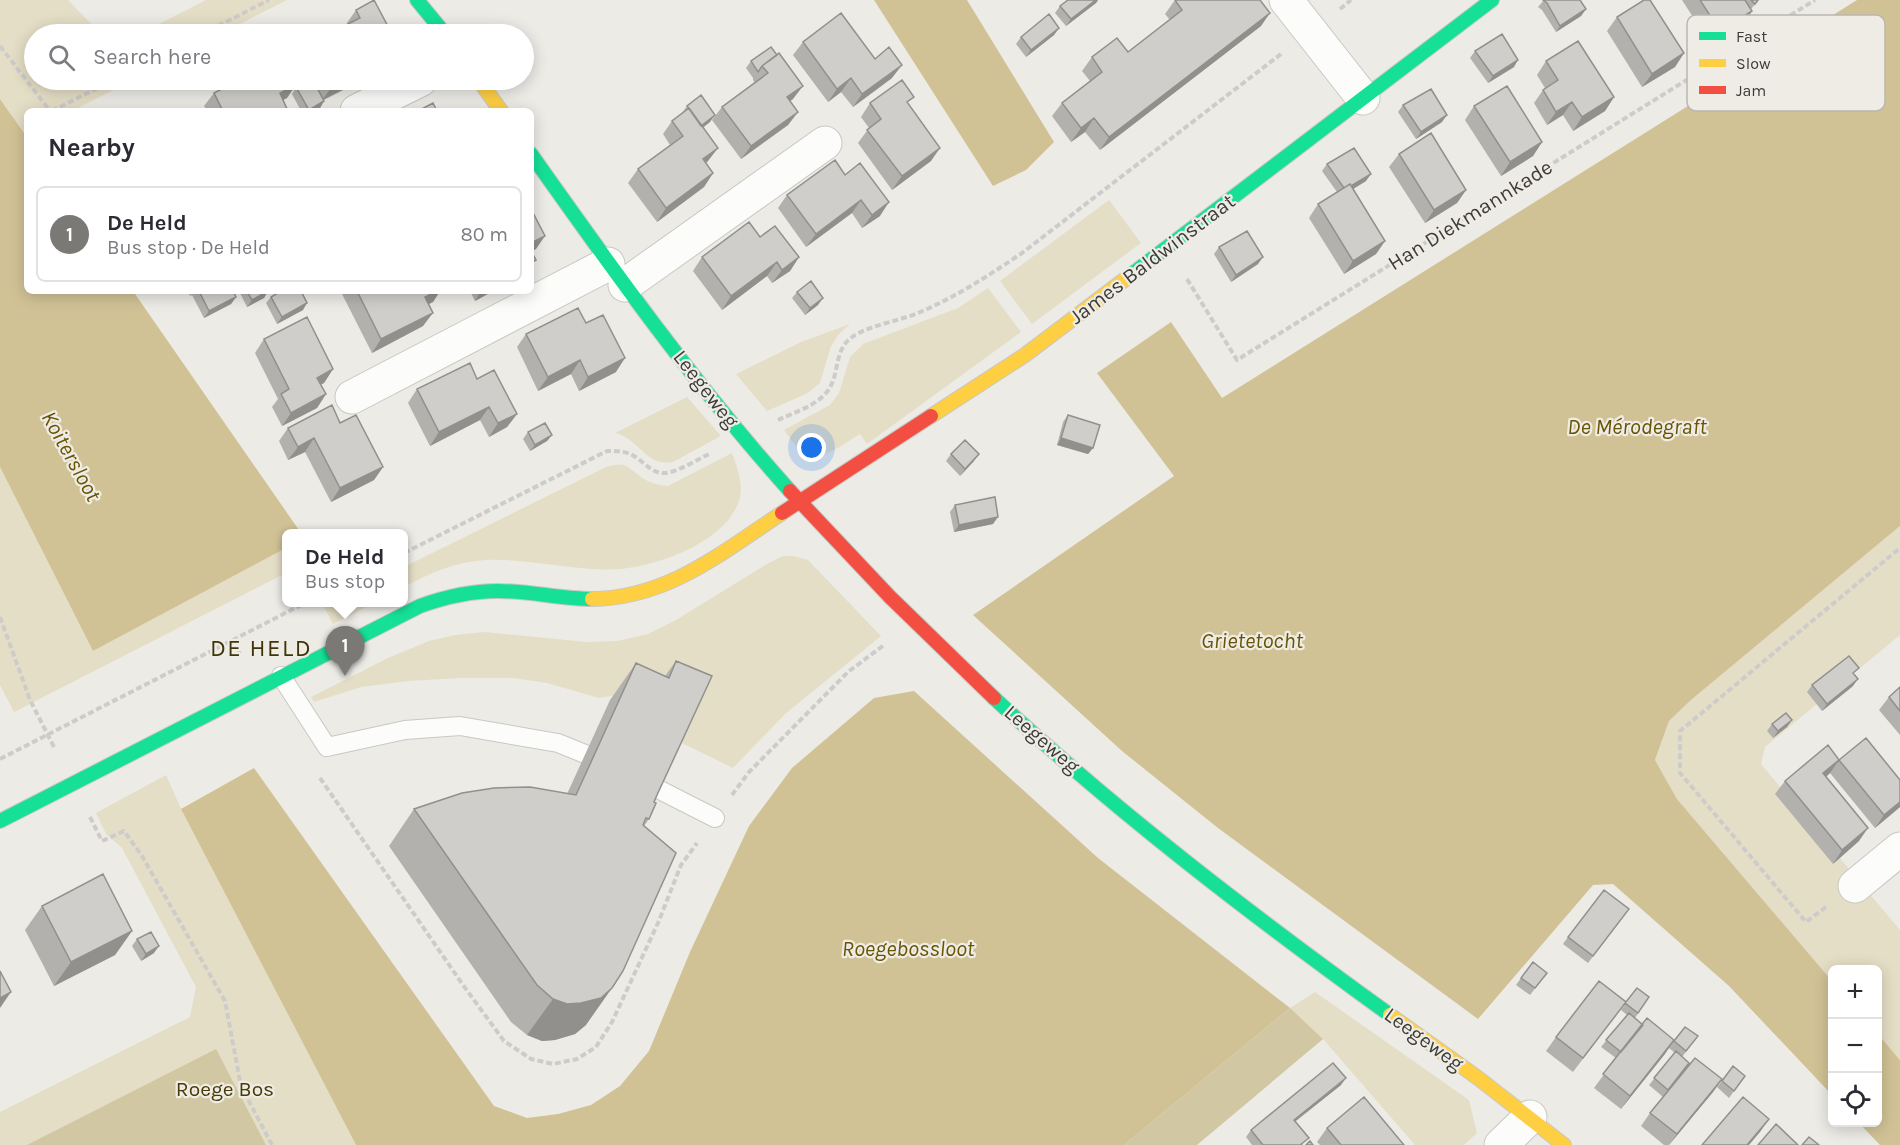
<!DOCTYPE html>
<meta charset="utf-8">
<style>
body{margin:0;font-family:Karla,sans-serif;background:#f2f2f3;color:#2b2b33}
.controls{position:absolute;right:18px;bottom:18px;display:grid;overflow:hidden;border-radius:9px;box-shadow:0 3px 15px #0003}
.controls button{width:54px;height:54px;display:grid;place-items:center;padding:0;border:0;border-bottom:2px solid #e1e1e2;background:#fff;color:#2b2b33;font:30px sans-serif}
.you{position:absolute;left:812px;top:448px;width:21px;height:21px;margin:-15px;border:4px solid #fff;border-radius:50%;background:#1a73e8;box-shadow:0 0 0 9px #1a73e833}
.badge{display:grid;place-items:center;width:39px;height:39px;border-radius:50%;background:#7a7975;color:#fff;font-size:20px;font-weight:700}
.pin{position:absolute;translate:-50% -50px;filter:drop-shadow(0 2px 3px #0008)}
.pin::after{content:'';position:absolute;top:32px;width:21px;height:18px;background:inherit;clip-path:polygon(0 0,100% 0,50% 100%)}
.popup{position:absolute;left:282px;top:529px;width:126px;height:78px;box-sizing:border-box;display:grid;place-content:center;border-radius:9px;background:#fff;filter:drop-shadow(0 2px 4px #0005);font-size:20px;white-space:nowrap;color:#7c7c81}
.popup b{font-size:22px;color:#2b2b33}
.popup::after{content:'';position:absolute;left:50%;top:100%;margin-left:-12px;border:12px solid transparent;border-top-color:#fff}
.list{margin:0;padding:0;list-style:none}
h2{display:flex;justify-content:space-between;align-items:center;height:78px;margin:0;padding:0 24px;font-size:26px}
h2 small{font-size:20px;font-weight:400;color:#7c7c81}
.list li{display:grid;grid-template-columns:39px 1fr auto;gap:18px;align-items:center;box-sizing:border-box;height:96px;margin:0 12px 12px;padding:0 12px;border:2px solid #e1e1e2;border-radius:9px}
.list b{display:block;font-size:22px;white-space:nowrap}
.list p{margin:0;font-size:20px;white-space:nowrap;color:#7c7c81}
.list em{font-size:20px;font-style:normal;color:#7c7c81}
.icon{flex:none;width:33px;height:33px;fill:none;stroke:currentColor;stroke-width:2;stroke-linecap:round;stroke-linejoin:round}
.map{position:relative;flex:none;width:1900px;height:1145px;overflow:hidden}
.search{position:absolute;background:#fff;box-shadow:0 3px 15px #0003;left:24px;top:24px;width:510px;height:66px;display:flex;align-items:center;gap:15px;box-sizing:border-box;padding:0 21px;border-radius:33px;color:#7c7c81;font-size:22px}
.panel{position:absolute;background:#fff;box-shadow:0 3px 15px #0003;left:24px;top:108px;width:510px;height:186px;border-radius:9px}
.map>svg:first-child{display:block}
.green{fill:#e5dec6}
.forest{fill:#d2c7a3}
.water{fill:#d1c296}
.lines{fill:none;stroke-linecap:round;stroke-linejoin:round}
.lane-casing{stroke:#c9c8c4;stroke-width:20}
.street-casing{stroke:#c9c8c4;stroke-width:35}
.fast-casing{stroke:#c9c8c4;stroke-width:16}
.slow-casing{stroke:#c9c8c4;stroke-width:16}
.jam-casing{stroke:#c9c8c4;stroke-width:16}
.path{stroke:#cdcccb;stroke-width:4;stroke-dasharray:6 3;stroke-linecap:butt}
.lane{stroke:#fcfcfb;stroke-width:18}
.street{stroke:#fcfcfb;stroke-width:33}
.fast{stroke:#16e098;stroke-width:14}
.slow{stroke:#ffcf43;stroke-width:14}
.jam{stroke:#f24e42;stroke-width:14}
.wall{fill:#b2b1ae}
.shaded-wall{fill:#91908d}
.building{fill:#cfceca;stroke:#91908d;stroke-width:1.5}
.labels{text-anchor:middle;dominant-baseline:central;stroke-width:4.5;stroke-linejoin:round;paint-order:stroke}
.street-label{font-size:21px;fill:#3c3b38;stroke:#eeece4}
.park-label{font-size:21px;fill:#483a07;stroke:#eeece4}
.water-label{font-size:22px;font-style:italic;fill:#685405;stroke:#eeece4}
.quarter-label{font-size:24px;letter-spacing:1.5px;fill:#40340a;stroke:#eeece4}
.key{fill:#eeece4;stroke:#b9b7b0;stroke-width:1.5}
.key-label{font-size:16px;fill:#3c3b38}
</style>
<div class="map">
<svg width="1900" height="1145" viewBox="0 0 1900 1145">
<rect width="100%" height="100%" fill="#ecebe6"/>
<path class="green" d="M0,0H68L101,34H34V80H133L72,111H27L26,135L0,99Z
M206,0H287L220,34H139Z
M1109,200L1141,243L1032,324L1000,281Z
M988,288L1021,332L867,444L860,434C843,444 818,466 799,449C793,444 789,436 784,430L830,405L839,393L850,357L863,344L958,308Z
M850,324L839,334L831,346L820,383L808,393L767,411L736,374L801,342Z
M687,397L721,436L673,462C645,467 640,439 615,433Z
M732,453C737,467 743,482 740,497C730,540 661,565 621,569C576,572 531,558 485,560C455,562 430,573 404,587V567L606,467C625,461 627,466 641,477C649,483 658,485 668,486Z
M0,467L93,651L286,548V573L14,712L0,685Z
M1900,526V635L1765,747L1761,764L1900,930V1060L1878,1034V970H1832V981L1677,799L1655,760L1669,721L1691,700Z
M783,556H794L808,560L881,636L785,714L733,768L680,742L653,689L599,698L547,683L513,678H461L408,681L361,687L314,702L311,697L388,658L429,641L455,635L485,632L587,642L617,641L648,634L676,620L767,564Z
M332,603V602L374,603L333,624L324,607Z
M166,775L181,809L356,1145H0V1112L190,1017L196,987L122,848L106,834L96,813Z
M1315,992L1469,1100L1477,1133L1464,1145H1415L1323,1039L1290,1008Z"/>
<path class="forest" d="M1290,1008L1323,1039L1197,1145H1124Z
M216,1049L266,1145H27Z"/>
<path class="water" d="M874,0H967L1054,142L1026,170L993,186Z
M1857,0H1900V526L1691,700L1669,721L1655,760L1677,799L1832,981V1095L1729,986L1613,884L1593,885L1478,1019L1218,828L1122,751L973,615L1174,476L1097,373L1171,322L1222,398Z
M0,99L27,137V291H133L301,533L286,534V548L93,651L0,467Z
M914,691L1098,858L1290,1008L1124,1145H356L181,809L254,768L494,1106L527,1118L558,1114L591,1105L620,1086L649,1051L690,952L749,826L792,768L874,698Z
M1878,1034L1900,1060V1145H1880L1859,1123L1878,1122Z"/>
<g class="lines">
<defs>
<path id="lane" d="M281,676L327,747L405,730L460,726L558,743L585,754
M652,786L715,818"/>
<path id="street" d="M1286,0L1363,98
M357,111L420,80
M625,285L825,143
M352,397L608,264
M1855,886L1900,849
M1501,1145L1530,1117"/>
<path id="fast" d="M417,0L445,34
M531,154C613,270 695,385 790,491
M1132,274L1492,0
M994,698C1118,813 1253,916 1390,1015
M0,821L420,606C445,597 471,591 498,591C530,591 561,599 592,599"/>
<path id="slow" d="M479,80L501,111
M931,416L1025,355L1132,274
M592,599C668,598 721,553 782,513
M1390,1015L1478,1078L1564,1145"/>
<path id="jam" d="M790,491L890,597L994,698
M782,513L931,416"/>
</defs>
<use href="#lane" class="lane-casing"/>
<use href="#street" class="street-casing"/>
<use href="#fast" class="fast-casing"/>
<use href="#slow" class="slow-casing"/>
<use href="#jam" class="jam-casing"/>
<path class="path" d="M1340,9L1351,0
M202,34L269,0
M0,46L50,111
M52,111L113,80
M1187,279L1237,360L1815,0
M778,420C793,413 815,406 826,393C842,375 831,347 857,334C876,324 898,321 918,313C956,297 988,276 1022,253L1281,54
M404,553L607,451C617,451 626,451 634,456C647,464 654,477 671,472C684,468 697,460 709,454
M0,617L30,700L55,749
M233,640L241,656
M0,759L307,602
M320,778L463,985L504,1041L531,1059L553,1064L577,1059L596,1047L612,1022L658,923L681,865L697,843
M732,795L749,772L848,672L884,645
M90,817L102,841L124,831L142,856L225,1001L241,1086L272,1145
M1826,907L1806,922L1680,773V731L1900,548"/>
<use href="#lane" class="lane"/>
<use href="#street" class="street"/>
<use href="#fast" class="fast"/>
<use href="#slow" class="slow"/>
<use href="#jam" class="jam"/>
</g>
<path class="wall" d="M1068,0H1098L1096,3L1066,26L1055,13L1060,6Z
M1175,0L1261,26L1100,150L1085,132L1071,142L1052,116L1062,103L1090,81L1082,71L1092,57L1128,52L1170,20L1165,14Z
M1544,0L1586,9L1581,16L1556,32L1542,10L1538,7Z
M1682,0H1759L1751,9L1752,11L1743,25L1711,45Z
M356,10L392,34L348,24L347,23Z
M1617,17L1684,53L1675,67L1642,87L1607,31Z
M1059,28L1054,35L1026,57L1016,44L1021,37Z
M803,42L875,59L892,78L853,107L841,92L828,102L793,55Z
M771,47L793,99L790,101L798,112L788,125L741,159L712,120L722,107L755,83L753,80V78L746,68L751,61Z
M1475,51L1514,67L1488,83L1470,58Z
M1546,61L1614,97L1605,111L1573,131L1563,115L1547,125L1534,103L1543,90L1545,88L1537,75Z
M310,80H363L324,100V101L320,108L314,111H301L292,94L296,87Z
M214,93L287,98L283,100L286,111H207L204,106Z
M870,103L909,105L931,161L892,190L858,143L869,128L861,117Z
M1403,105L1442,122L1416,139L1398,112Z
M687,106L710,122L703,128L708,161L706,163L713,173L704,187L657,222L628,183L638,169L670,145L663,134L672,121L682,113Z
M1474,106L1542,142L1533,156L1501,176L1465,120Z
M1399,154L1466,190L1457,203L1425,223L1389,167Z
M1327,164L1366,181L1353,189L1385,241L1376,254L1344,274L1309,218L1318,204L1337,192L1322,171Z
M845,175L880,216L862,228L852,213L806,247L778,208L787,195Z
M760,237L799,257L790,271L772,283L767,276L722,310L693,271L702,257Z
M1219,247L1258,264L1231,282L1214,254Z
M188,291H233L236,297L231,304L204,318L192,295L190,296Z
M242,291H268L264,298L247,307L240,293Z
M345,291H440L433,302L429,304L423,326L372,353L342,294Z
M470,291H493L475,301Z
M797,292L818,305L805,315L792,298Z
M271,297L303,310L277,324L266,303Z
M526,334L616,372L579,391L571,374L538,391L517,347Z
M264,339L333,369L324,383L321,384L326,394L317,408L282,426L272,407L278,399L255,353Z
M477,379L517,414L507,427L489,437L480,420L430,446L408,403L417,389Z
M1068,415L1093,448L1088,454L1057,445L1063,422Z
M340,423L383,467L374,480L331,502L305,452L288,460L279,441L288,428Z
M528,432L552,435L547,441L530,451L523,439Z
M951,454L974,461L960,476L946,461Z
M955,505L993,524L954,532L950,512Z
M676,661L657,795L649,819L644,826L586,1025L575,1034L555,1040L542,1041L527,1035L511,1022L389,846L414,809L567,794L610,700L636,663L665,676Z
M1855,675L1853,686L1822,711L1807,692L1812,685Z
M1900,687V735L1879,710L1889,697Z
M1792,720L1787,727L1773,738L1767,731L1772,724Z
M1839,760L1900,780V807L1875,828L1830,773L1826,777L1859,841L1833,864L1775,794L1785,781Z
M42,906L132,931L115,955L54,986L25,930Z
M1624,916L1588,963L1563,944L1568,937Z
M137,939L154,953L141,961L132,946Z
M1547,973L1530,995L1516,985L1521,978Z
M1637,988L1649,997L1635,1018L1643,1025L1674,1040L1698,1036L1682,1057L1685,1070L1663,1097L1649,1085L1675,1053L1669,1048L1621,1109L1594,1088L1616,1058L1601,1047L1627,1015L1621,1010Z
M1616,1015L1573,1072L1546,1051L1556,1037Z
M1745,1076L1729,1098L1717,1087L1722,1081Z
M1722,1079L1713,1092L1669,1145H1664L1641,1126L1650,1113Z
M1341,1085L1296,1121L1303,1145H1252L1246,1137L1251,1130Z
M1327,1128L1404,1145H1320L1317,1142Z"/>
<path class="shaded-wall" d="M1096,0H1098L1096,3L1066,26L1071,19Z
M1586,9L1581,16L1556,32L1560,26Z
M1752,11L1743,25L1711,45L1720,31Z
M1270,13L1261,26L1100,150L1109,137Z
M1059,28L1054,35L1026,57L1031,50Z
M1684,53L1675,67L1642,87L1652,74Z
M1518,60L1514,67L1488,83L1493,76Z
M902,65L892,78L853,107L862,94Z
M851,78L841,92L828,102L837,89Z
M346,80H363L322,100L332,87Z
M296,85L287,98L270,106L280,93Z
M803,86L793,99L778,110L787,97Z
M1614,97L1605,111L1573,131L1582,117Z
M324,101L320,108L314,111H308Z
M1572,102L1563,115L1547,125L1556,112Z
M798,112L788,125L741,159L751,146Z
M715,115L710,122L696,132L701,126Z
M1447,115L1442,122L1416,139L1421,132Z
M1094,118L1085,132L1071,142L1081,128Z
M1542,142L1533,156L1501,176L1510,162Z
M718,148L708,161L693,172L703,159Z
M940,148L931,161L892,190L902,176Z
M713,173L704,187L657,222L666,208Z
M1371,174L1366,181L1340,197L1345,190Z
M1466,190L1457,203L1425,223L1434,210Z
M861,200L852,213L806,247L816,234Z
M889,202L880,216L862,228L872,215Z
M545,236L536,249L531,252V243Z
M1385,241L1376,254L1344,274L1353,261Z
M799,257L790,271L772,283L782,270Z
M1263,257L1258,264L1231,282L1236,275Z
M777,262L767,276L722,310L731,296Z
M268,291L264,298L247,307L252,300Z
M437,291H440L433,302L416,310L425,297Z
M481,291H493L475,301Z
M236,297L231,304L204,318L209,311Z
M823,298L818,305L805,315L810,308Z
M307,303L303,310L277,324L282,317Z
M433,313L423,326L372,353L381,339Z
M625,358L616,372L579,391L588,377Z
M580,360L571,374L538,391L548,377Z
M333,369L324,383L308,391L317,378Z
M326,394L317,408L282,426L291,413Z
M489,407L480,420L430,446L439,432Z
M517,414L507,427L489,437L498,423Z
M552,435L547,441L530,451L535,445Z
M314,438L305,452L288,460L298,447Z
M1061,438L1093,448L1088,454L1057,445Z
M979,454L974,461L960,476L965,469Z
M383,467L374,480L331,502L340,488Z
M998,517L993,524L954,532L959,525Z
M1858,679L1853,686L1822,711L1827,704Z
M1792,720L1787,727L1773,738L1778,731Z
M1839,760L1830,773L1814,787L1823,773Z
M1900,802V807L1875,828L1884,815Z
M1868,828L1859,841L1833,864L1842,850Z
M132,931L115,955L54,986L71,962Z
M159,946L154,953L141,961L146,954Z
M612,988L586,1025L575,1034L555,1040L542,1041L527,1035L553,999Z
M11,992L0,1008V998Z
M1674,1040L1665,1054L1621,1109L1630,1096Z
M1346,1078L1341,1085L1289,1126L1294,1120Z
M1722,1079L1713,1092L1669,1145L1677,1134Z
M1769,1119L1760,1132L1749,1145H1747Z"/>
<path class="building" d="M374,0L392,34H328L360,18L356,10Z
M1068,0H1096L1071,19L1060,6Z
M1175,0H1260L1270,13L1109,137L1094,118L1081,128L1062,103L1102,72L1092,57L1117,38L1128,52L1182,10Z
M1543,0H1580L1586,9L1560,26L1547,3Z
M1644,0H1650L1684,53L1652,74L1617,17Z
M1700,0H1745L1752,11L1720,31Z
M1751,0H1758L1755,4Z
M841,13L875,59L889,47L902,65L862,94L851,78L837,89L803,42Z
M1049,14L1059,28L1031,50L1021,37Z
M1502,34L1518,60L1493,76L1475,51Z
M1578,41L1614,97L1582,117L1572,102L1556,112L1543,90L1558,80L1546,61Z
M771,47L777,55L762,66L758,72L751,61Z
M779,53L803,86L787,97L798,112L751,146L722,107L768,73L762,66Z
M239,80H294L296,85L280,93L287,109L284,111H223L214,93Z
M310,80H313L324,101L309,110L296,87Z
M328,80H346L332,87Z
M902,80L914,97L907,102L940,148L902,176L867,130L881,119L870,103Z
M1507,86L1542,142L1510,162L1474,106Z
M1431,89L1447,115L1421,132L1403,105Z
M701,95L715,115L701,126L687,106Z
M433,103L437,111H418Z
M689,108L718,148L703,159L713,173L666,208L638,169L683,136L672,121Z
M1431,133L1466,190L1434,210L1399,154Z
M1354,148L1371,174L1351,186L1350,184L1344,188L1327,164Z
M835,160L845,175L860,163L889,202L872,215L861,200L816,234L787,195Z
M1350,184L1385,241L1353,261L1318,204Z
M531,209L545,236L531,243Z
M749,222L760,237L775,226L799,257L782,270L777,262L731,296L702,257Z
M1247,231L1263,257L1236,275L1219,247Z
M531,251L536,260L531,263Z
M811,281L823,298L810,308L797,292Z
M199,291H233L236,297L209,311Z
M247,291H268L252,300Z
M281,291H301L307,303L282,317L271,297Z
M357,291H437L425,297L433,313L381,339Z
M578,308L586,323L603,315L625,358L588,377L580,360L548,377L526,334Z
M307,317L333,369L317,378L326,394L291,413L281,394L289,389L264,339Z
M470,363L477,379L494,370L517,414L498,423L489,407L439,432L417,389Z
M332,405L340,423L356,415L383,467L340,488L314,438L298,447L288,428Z
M1068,415L1100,425L1093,448L1061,438Z
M545,423L552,435L535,445L528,432Z
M965,440L979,454L965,469L951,454Z
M995,497L998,517L959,525L955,505Z
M1849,656L1859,668L1853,673L1858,679L1827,704L1812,685Z
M676,661L712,676L657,795L654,802L656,803L649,819L646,818L643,825L676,853L623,971L612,988L601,998L581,1003L567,1004L553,999L537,985L414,809L462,793L494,788L530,787L576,795L636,663L669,678Z
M1900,687V711L1889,697Z
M1786,713L1792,720L1778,731L1772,724Z
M1866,738L1900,780V802L1884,815L1839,760L1823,773L1868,828L1842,850L1785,781L1828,745L1839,760Z
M103,874L132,931L71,962L42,906Z
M1604,890L1629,909L1593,956L1568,937Z
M151,932L159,946L146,954L137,939Z
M1533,962L1547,973L1535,988L1521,978Z
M0,971L11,992L0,998Z
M1599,981L1626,1002L1583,1058L1556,1037Z
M1637,988L1649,997L1638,1013L1625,1003Z
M1629,1013L1643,1025L1621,1052L1606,1040Z
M1647,1018L1674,1040L1630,1096L1603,1074Z
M1685,1027L1698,1036L1686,1051L1674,1041Z
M1676,1051L1689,1063L1668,1090L1654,1078Z
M1695,1058L1722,1079L1677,1134L1650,1113Z
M1333,1063L1346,1078L1294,1120L1309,1138L1300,1145H1263L1251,1130Z
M1733,1066L1745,1076L1734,1091L1722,1081Z
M1364,1097L1404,1145H1341L1327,1128Z
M1743,1097L1769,1119L1747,1145H1702Z
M1776,1124L1798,1145H1758Z
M1809,1137L1819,1145H1802Z
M1310,1141L1313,1145H1306Z"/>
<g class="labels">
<g class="street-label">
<text transform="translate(1470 215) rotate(-32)">Han Diekmannkade</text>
<text transform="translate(1152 259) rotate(-37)">James Baldwinstraat</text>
<text transform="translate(706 389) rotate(52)">Leegeweg</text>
<text transform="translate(1042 739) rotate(41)">Leegeweg</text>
<text transform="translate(1424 1039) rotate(36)">Leegeweg</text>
</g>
<g class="park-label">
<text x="225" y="1089">Roege Bos</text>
</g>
<g class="water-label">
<text x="1637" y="427">De Mérodegraft</text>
<text transform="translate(71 456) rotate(61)">Koitersloot</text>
<text x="1252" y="641">Grietetocht</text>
<text x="908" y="949">Roegebossloot</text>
</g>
<g class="quarter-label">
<text x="261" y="648">DE HELD</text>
</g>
</g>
<rect x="1687" y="15" width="198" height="96" rx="9" class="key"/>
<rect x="1699" y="32" width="27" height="8" fill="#16e098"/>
<rect x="1699" y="59" width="27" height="8" fill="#ffcf43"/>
<rect x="1699" y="86" width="27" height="8" fill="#f24e42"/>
<g class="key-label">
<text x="1736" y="42">Fast</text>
<text x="1736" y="69">Slow</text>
<text x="1736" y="96">Jam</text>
</g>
</svg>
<div class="controls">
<button>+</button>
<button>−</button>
<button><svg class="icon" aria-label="locate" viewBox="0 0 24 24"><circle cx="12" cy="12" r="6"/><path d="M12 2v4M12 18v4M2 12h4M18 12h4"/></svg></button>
</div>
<div class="you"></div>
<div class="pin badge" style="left:345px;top:676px">1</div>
<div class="popup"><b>De Held</b>Bus stop</div>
<div class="search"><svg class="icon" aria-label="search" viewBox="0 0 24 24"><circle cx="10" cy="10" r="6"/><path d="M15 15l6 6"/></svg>Search here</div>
<section class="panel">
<h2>Nearby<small></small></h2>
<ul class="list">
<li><span class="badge">1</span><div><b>De Held</b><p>Bus stop · De Held</p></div><em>80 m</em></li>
</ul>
</section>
</div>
